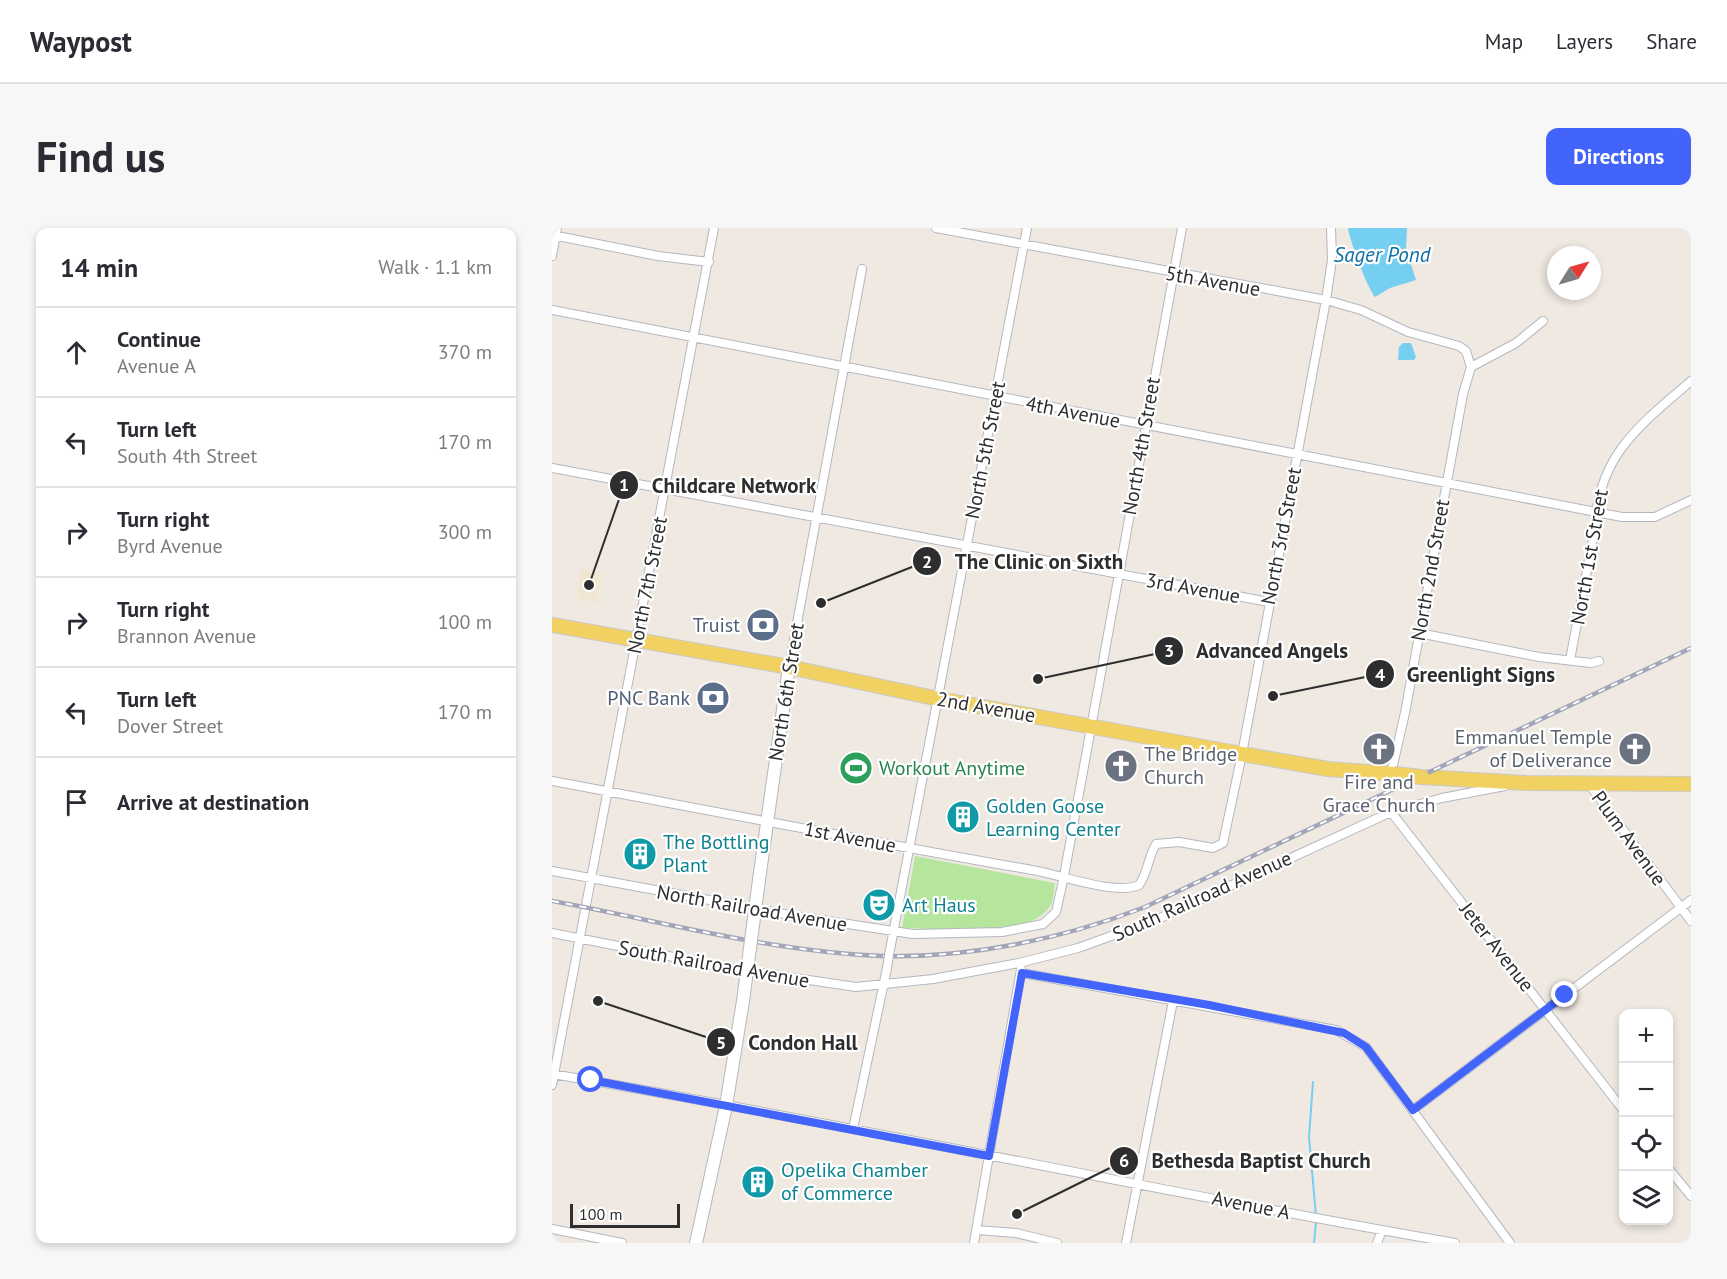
<!DOCTYPE html>
<meta charset="utf-8">
<style>
body{margin:0;font-family:"PT Sans",sans-serif;background:#f7f7f7;color:#2b2b33}
.controls{position:absolute;right:18px;bottom:18px;display:grid;overflow:hidden;border-radius:12px;box-shadow:0 3px 9px #0003}
.controls button{width:54px;height:54px;display:grid;place-items:center;padding:0;border:0;border-bottom:2px solid #e1e1e2;background:#fff;color:#2b2b33;font:30px sans-serif}
.compass{position:absolute;left:995px;top:18px;width:54px;height:54px;border-radius:50%;background:#fff;box-shadow:0 3px 9px #0003;rotate:53deg}
.scale{position:absolute;left:18px;bottom:15px;width:110px;box-sizing:border-box;padding-left:6px;border:3px solid #2e2e2e;border-top:0;font-size:16px;line-height:21px;white-space:nowrap;color:#2e2e2e;-webkit-text-stroke:4px #fff;paint-order:stroke}
.stop{position:absolute;width:18px;height:18px;margin:-14px;border:4px solid #4264fb;border-radius:50%;background:#fff}
.stop.end{background:#4264fb;border-color:#fff;box-shadow:0 2px 6px #0008}
.list{margin:0;padding:0;list-style:none}
h2{display:flex;justify-content:space-between;align-items:center;height:78px;margin:0;padding:0 24px;font-size:26px}
h2 small{font-size:20px;font-weight:400;color:#7c7c81}
.list li{display:grid;grid-template-columns:39px 1fr auto;gap:18px;align-items:center;box-sizing:border-box;height:90px;padding:0 24px;border-top:2px solid #e1e1e2}
.list b{display:block;font-size:22px;white-space:nowrap}
.list p{margin:0;font-size:20px;white-space:nowrap;color:#7c7c81}
.list em{font-size:20px;font-style:normal;color:#7c7c81}
.icon{flex:none;width:33px;height:33px;fill:none;stroke:currentColor;stroke-width:2;stroke-linecap:round;stroke-linejoin:round}
.map{position:relative;flex:none;width:1139px;height:1015px;overflow:hidden;border-radius:12px}
header{display:flex;align-items:center;gap:36px;box-sizing:border-box;height:84px;padding:0 30px;background:#fff;border-bottom:2px solid #e1e1e2}
header strong{font-size:28px}
nav{display:flex;gap:33px;margin-inline-start:auto;font-size:21px}
.intro{display:flex;align-items:center;justify-content:space-between;box-sizing:border-box;height:144px;padding:0 36px}
h1{margin:0;font-size:42px}
.button{padding:15px 27px;border-radius:12px;background:#4264fb;color:#fff;font-size:21px;font-weight:700}
main{display:flex;gap:36px;padding:0 36px}
aside{flex:1;background:#fff;border-radius:12px;box-shadow:0 3px 9px #0003}
.map>svg:first-child{display:block}
.education{fill:#f0e6d1}
.green{fill:#b6e59e}
.water{fill:#75cff0}
.lines{fill:none;stroke-linecap:round;stroke-linejoin:round}
.stream{stroke:#75cff0;stroke-width:2}
.street-casing{stroke:#b4b7c1;stroke-width:10}
.secondary-casing{stroke:#b4b7c1;stroke-width:14}
.primary-casing{stroke:#c9c9c9;stroke-width:16}
.street{stroke:#fff;stroke-width:8}
.secondary{stroke:#fff;stroke-width:12}
.primary{stroke:#f2d163;stroke-width:14}
.rail-casing{stroke:#a3a6b8;stroke-width:4.5}
.rail{stroke:#fff;stroke-width:2;stroke-dasharray:7;stroke-linecap:butt}
.street-bridge-casing{stroke:#b4b7c1;stroke-width:10;stroke-linecap:butt}
.secondary-bridge-casing{stroke:#b4b7c1;stroke-width:14;stroke-linecap:butt}
.primary-bridge-casing{stroke:#c9c9c9;stroke-width:16;stroke-linecap:butt}
.street-bridge{stroke:#fff;stroke-width:8}
.secondary-bridge{stroke:#fff;stroke-width:12}
.primary-bridge{stroke:#f2d163;stroke-width:14}
.route{stroke:#4264fb;stroke-width:8}
.labels{text-anchor:middle;dominant-baseline:central;stroke-width:4.5;stroke-linejoin:round;paint-order:stroke}
.street-label{font-size:20px;fill:#2e2e2e;stroke:#fff}
.service-label{font-size:20px;fill:#4e5e75;stroke:#fff;text-anchor:end}
.worship-label{font-size:20px;fill:#5b616d;stroke:#fff;text-anchor:end}
.leisure-label{font-size:20px;fill:#27864d;stroke:#fff;text-anchor:start}
.culture-label{font-size:20px;fill:#0d838f;stroke:#fff;text-anchor:start}
.water-label{font-size:21px;font-style:italic;fill:#0d6fa3;stroke:#fff}
.leader{fill:none;stroke:#2e2e2e;stroke-width:2}
.callout-dot{fill:#2e2e2e;stroke:#fff;stroke-width:2}
.mark-label{font-size:18px;text-anchor:middle;font-weight:bold;fill:#fff}
.callout-label{font-size:21px;text-anchor:middle;font-weight:bold;fill:#2e2e2e;stroke:#fff;stroke-width:4.5;stroke-linejoin:round;paint-order:stroke}
</style>
<header>
<strong>Waypost</strong>
<nav><a>Map</a><a>Layers</a><a>Share</a></nav>
</header>
<div class="intro"><h1>Find us</h1><a class="button">Directions</a></div>
<main>
<aside>
<h2>14 min<small>Walk · 1.1 km</small></h2>
<ul class="list">
<li><svg class="icon" aria-label="ahead" viewBox="0 0 24 24"><path d="M12 20V5M6 11l6-6 6 6"/></svg><div><b>Continue</b><p>Avenue A</p></div><em>370 m</em></li>
<li><svg class="icon" aria-label="left" viewBox="0 0 24 24"><path d="M17 20v-9H6M10 6l-5 5 5 5"/></svg><div><b>Turn left</b><p>South 4th Street</p></div><em>170 m</em></li>
<li><svg class="icon" aria-label="right" viewBox="0 0 24 24"><path d="M7 20v-9h11M14 6l5 5-5 5"/></svg><div><b>Turn right</b><p>Byrd Avenue</p></div><em>300 m</em></li>
<li><svg class="icon" aria-label="right" viewBox="0 0 24 24"><path d="M7 20v-9h11M14 6l5 5-5 5"/></svg><div><b>Turn right</b><p>Brannon Avenue</p></div><em>100 m</em></li>
<li><svg class="icon" aria-label="left" viewBox="0 0 24 24"><path d="M17 20v-9H6M10 6l-5 5 5 5"/></svg><div><b>Turn left</b><p>Dover Street</p></div><em>170 m</em></li>
<li><svg class="icon" aria-label="arrive" viewBox="0 0 24 24"><path d="M6 21V4h12l-3 4 3 4H6"/></svg><div><b>Arrive at destination</b></div></li>
</ul>
</aside>
<div class="map">
<svg width="1139" height="1015" viewBox="0 0 1139 1015">
<rect width="100%" height="100%" fill="#efe9e1"/>
<path class="education" d="M29,341L50,346L45,375L28,372L25,368Z"/>
<path class="green" d="M363,628L503,655C502,662 502,672 498,678C478,712 386,700 350,700Z"/>
<path class="water" d="M796,0H855L854,21L864,52L838,60L823,69C815,59 798,14 796,0Z
M851,115H859L864,129L862,132H846L847,119Z"/>
<g class="lines">
<path class="stream" d="M761,854L757,909L764,988
M762,1015L764,994"/>
<defs>
<path id="street" d="M384,0L774,72L809,82L856,104L907,118L914,123L919,139L911,166L853,485L839,546
M0,7L106,28L157,34
M0,28L5,0
M0,82L1070,289H1103L1139,272
M919,139L964,115L991,93
M0,240L717,374
M867,405L987,429L1039,435L1047,433
M1018,432L1043,300C1046,227 1088,197 1139,153
M237,439L310,41
M0,553C160,583 320,614 480,642C507,646 563,668 587,657C596,645 596,629 604,616L627,614L661,620L671,615L690,526L774,72L780,32L779,0
M1037,556L1139,693
M839,584L1072,883
M0,643L244,688L361,706L450,704L491,696L504,684L512,648L630,0
M0,705L177,740L304,759L381,751L467,735L526,720L606,691L839,584L890,570L953,558
M337,727L475,0
M470,745L784,802L814,819L958,1015
M0,846C302,897 601,963 903,1015
M0,857L162,0
M861,882L1139,672
M301,901L335,740
M1116,940L1139,968
M0,1001L70,1015
M425,1002L464,1005L505,1015
M422,1015L469,741
M574,1015L621,773
M825,1015L830,1002"/>
<path id="secondary" d="M207,652L237,439
M144,1015L174,878L191,773"/>
<path id="primary" d="M0,397L237,439L387,471L690,526L776,541L842,546
M870,549L974,555L1139,556"/>
</defs>
<use href="#street" class="street-casing"/>
<use href="#secondary" class="secondary-casing"/>
<use href="#primary" class="primary-casing"/>
<use href="#street" class="street"/>
<use href="#secondary" class="secondary"/>
<use href="#primary" class="primary"/>
<defs>
<path id="rail" d="M0,673C109,693 219,724 331,728C419,730 511,711 593,679L1139,420"/>
</defs>
<use href="#rail" class="rail-casing"/>
<use href="#rail" class="rail"/>
<defs>
<path id="street-bridge" d="M335,740L337,727"/>
<path id="secondary-bridge" d="M191,773L207,652"/>
<path id="primary-bridge" d="M842,546L870,549"/>
</defs>
<use href="#street-bridge" class="street-bridge-casing"/>
<use href="#secondary-bridge" class="secondary-bridge-casing"/>
<use href="#primary-bridge" class="primary-bridge-casing"/>
<use href="#street-bridge" class="street-bridge"/>
<use href="#secondary-bridge" class="secondary-bridge"/>
<use href="#primary-bridge" class="primary-bridge"/>
</g>
<g class="lines">
<path class="route" d="M39,852L437,928L470,745L657,777L792,805L814,819L861,882L1013,767"/>
</g>
<defs>
<symbol id="bank-disc" viewBox="-11 -11 22 22"><circle r="9.5" fill="#5c6f8a" stroke="#fff"/><path d="M-6-4H6V4H-6ZM0-2.3a2.3 2.3 0 1 0 0 4.6a2.3 2.3 0 1 0 0-4.6Z" fill="#fff"/></symbol>
<symbol id="church-disc" viewBox="-11 -11 22 22"><circle r="9.5" fill="#6b7280" stroke="#fff"/><path d="M-1.2-6h2.4v3.5h3.3v2.4h-3.3V6h-2.4V-.1h-3.3v-2.4h3.3Z" fill="#fff"/></symbol>
<symbol id="stadium-disc" viewBox="-11 -11 22 22"><circle r="9.5" fill="#2e9e5b" stroke="#fff"/><path d="M0-5a6.5 5 0 1 0 0 10a6.5 5 0 1 0 0-10ZM-3.5-1.8h7v3.6h-7Z" fill="#fff"/></symbol>
<symbol id="building-disc" viewBox="-11 -11 22 22"><circle r="9.5" fill="#0f9aa8" stroke="#fff"/><path d="M-4-6H4V6H1V3H-1V6H-4ZM-2.5-4.3h1.7v1.8h-1.7ZM.8-4.3h1.7v1.8H.8ZM-2.5-1h1.7V.8h-1.7ZM.8-1h1.7V.8H.8Z" fill="#fff"/></symbol>
<symbol id="theatre-disc" viewBox="-11 -11 22 22"><circle r="9.5" fill="#0f9aa8" stroke="#fff"/><path d="M-5-5.5Q0-4 5-5.5V0Q5 5 0 6Q-5 5-5 0ZM-3.3-2.5H-1v1.5H-3.3ZM1-2.5H3.3v1.5H1ZM-2.8 1Q0 5.5 2.8 1Z" fill="#fff"/></symbol>
</defs>
<g fill-rule="evenodd">
<use href="#bank-disc" x="192" y="378" width="38" height="38"/>
<use href="#bank-disc" x="142" y="451" width="38" height="38"/>
<use href="#church-disc" x="808" y="502" width="38" height="38"/>
<use href="#church-disc" x="1064" y="502" width="38" height="38"/>
<use href="#church-disc" x="550" y="519" width="38" height="38"/>
<use href="#stadium-disc" x="285" y="521" width="38" height="38"/>
<use href="#building-disc" x="392" y="570" width="38" height="38"/>
<use href="#building-disc" x="69" y="607" width="38" height="38"/>
<use href="#theatre-disc" x="308" y="658" width="38" height="38"/>
<use href="#building-disc" x="187" y="935" width="38" height="38"/>
</g>
<g class="labels">
<g class="street-label">
<text transform="translate(661 53) rotate(10)">5th Avenue</text>
<text transform="translate(521 184) rotate(11)">4th Avenue</text>
<text transform="translate(589 218) rotate(-80)">North 4th Street</text>
<text transform="translate(433 222) rotate(-79)">North 5th Street</text>
<text transform="translate(729 308) rotate(-79)">North 3rd Street</text>
<text transform="translate(1037 329) rotate(-80)">North 1st Street</text>
<text transform="translate(878 342) rotate(-80)">North 2nd Street</text>
<text transform="translate(95 357) rotate(-79)">North 7th Street</text>
<text transform="translate(641 360) rotate(10)">3rd Avenue</text>
<text transform="translate(234 464) rotate(-81)">North 6th Street</text>
<text transform="translate(434 479) rotate(10)">2nd Avenue</text>
<text transform="translate(298 609) rotate(11)">1st Avenue</text>
<text transform="translate(1077 610) rotate(54)">Plum Avenue</text>
<text transform="translate(650 668) rotate(-24)">South Railroad Avenue</text>
<text transform="translate(200 680) rotate(10)">North Railroad Avenue</text>
<text transform="translate(945 719) rotate(52)">Jeter Avenue</text>
<text transform="translate(162 736) rotate(10)">South Railroad Avenue</text>
<text transform="translate(699 977) rotate(11)">Avenue A</text>
</g>
<g class="service-label">
<text x="188" y="397">Truist</text>
<text x="138" y="470">PNC Bank</text>
</g>
<g class="worship-label">
<text x="1060" y="509">Emmanuel Temple<tspan x="1060" dy="23">of Deliverance</tspan></text>
<text x="592" y="526" text-anchor="start">The Bridge<tspan x="592" dy="23">Church</tspan></text>
<text x="827" y="554" text-anchor="middle">Fire and<tspan x="827" dy="23">Grace Church</tspan></text>
</g>
<g class="leisure-label">
<text x="327" y="540">Workout Anytime</text>
</g>
<g class="culture-label">
<text x="434" y="578">Golden Goose<tspan x="434" dy="23">Learning Center</tspan></text>
<text x="111" y="614">The Bottling<tspan x="111" dy="23">Plant</tspan></text>
<text x="350" y="677">Art Haus</text>
<text x="229" y="942">Opelika Chamber<tspan x="229" dy="23">of Commerce</tspan></text>
</g>
<g class="water-label">
<text x="830" y="26">Sager Pond</text>
</g>
</g>
<path class="leader" d="M37 357L72 257M269 375L375 333M486 451L617 423M721 468L828 446M46 773L169 814M465 986L572 933"/>
<g class="callout-dot">
<circle cx="37" cy="357" r="6"/>
<circle cx="269" cy="375" r="6"/>
<circle cx="486" cy="451" r="6"/>
<circle cx="721" cy="468" r="6"/>
<circle cx="46" cy="773" r="6"/>
<circle cx="465" cy="986" r="6"/>
<circle cx="72" cy="257" r="15"/>
<circle cx="375" cy="333" r="15"/>
<circle cx="617" cy="423" r="15"/>
<circle cx="828" cy="446" r="15"/>
<circle cx="169" cy="814" r="15"/>
<circle cx="572" cy="933" r="15"/>
</g>
<g class="mark-label">
<text x="72" y="263">1</text>
<text x="375" y="340">2</text>
<text x="617" y="429">3</text>
<text x="828" y="453">4</text>
<text x="169" y="821">5</text>
<text x="572" y="939">6</text>
</g>
<g class="callout-label">
<text x="182" y="265">Childcare Network</text>
<text x="487" y="341">The Clinic on Sixth</text>
<text x="720" y="430">Advanced Angels</text>
<text x="929" y="454">Greenlight Signs</text>
<text x="251" y="822">Condon Hall</text>
<text x="709" y="940">Bethesda Baptist Church</text>
</g>
</svg>
<div class="controls">
<button>+</button>
<button>−</button>
<button><svg class="icon" aria-label="locate" viewBox="0 0 24 24"><circle cx="12" cy="12" r="6"/><path d="M12 2v4M12 18v4M2 12h4M18 12h4"/></svg></button>
<button><svg class="icon" aria-label="layers" viewBox="0 0 24 24"><path d="M12 4l9 5-9 5-9-5zM3 14l9 5 9-5"/></svg></button>
</div>
<svg class="compass" viewBox="-18 -18 36 36"><path d="M0-13l5 13h-10z" fill="#e53935"/><path d="M0 13l5-13h-10z" fill="#7c7c81"/></svg>
<div class="scale">100 m</div>
<div class="stop" style="left:39px;top:852px"></div>
<div class="stop end" style="left:1013px;top:767px"></div>
</div>
</main>
